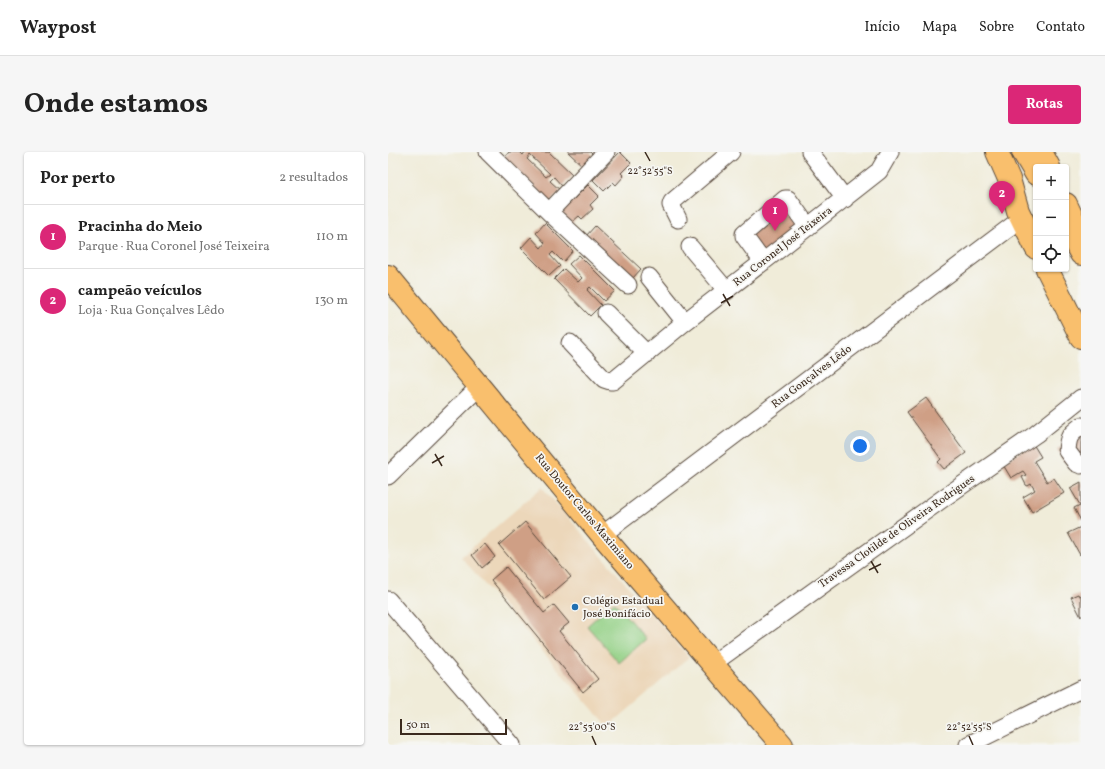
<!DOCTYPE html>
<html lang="pt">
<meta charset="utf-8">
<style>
body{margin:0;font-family:Vollkorn,serif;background:#f6f6f6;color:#222}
.controls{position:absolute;right:12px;top:12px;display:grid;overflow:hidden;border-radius:4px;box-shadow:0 1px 3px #0004}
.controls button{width:36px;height:36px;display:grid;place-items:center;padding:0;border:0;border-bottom:1px solid #e0e0e0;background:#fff;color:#222;font:20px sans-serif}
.scale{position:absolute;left:12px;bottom:10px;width:107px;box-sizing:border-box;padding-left:4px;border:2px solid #3b2a1e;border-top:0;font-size:11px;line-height:14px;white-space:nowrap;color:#3b2a1e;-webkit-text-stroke:3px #f6f6f2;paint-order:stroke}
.you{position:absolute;left:472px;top:294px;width:14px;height:14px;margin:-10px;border:3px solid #fff;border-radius:50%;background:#1a73e8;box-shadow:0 0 0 6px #1a73e833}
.badge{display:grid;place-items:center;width:26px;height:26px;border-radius:50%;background:#db2777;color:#fff;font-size:13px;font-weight:700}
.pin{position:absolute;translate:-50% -33px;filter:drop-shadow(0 1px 2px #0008)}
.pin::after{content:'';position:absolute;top:21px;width:14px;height:12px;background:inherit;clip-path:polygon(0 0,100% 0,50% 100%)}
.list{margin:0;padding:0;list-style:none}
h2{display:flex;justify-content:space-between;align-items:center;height:52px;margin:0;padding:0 16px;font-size:17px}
h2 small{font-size:13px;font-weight:400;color:#767676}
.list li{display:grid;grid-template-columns:26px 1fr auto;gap:12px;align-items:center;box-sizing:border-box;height:64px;padding:0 16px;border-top:1px solid #e0e0e0}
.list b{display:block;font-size:15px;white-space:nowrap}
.list p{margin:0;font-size:13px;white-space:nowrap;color:#767676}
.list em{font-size:13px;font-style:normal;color:#767676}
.icon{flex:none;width:22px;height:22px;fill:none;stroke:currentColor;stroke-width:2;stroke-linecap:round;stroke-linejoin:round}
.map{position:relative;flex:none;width:693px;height:593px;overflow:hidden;border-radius:4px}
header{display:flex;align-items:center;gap:24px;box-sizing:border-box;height:56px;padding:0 20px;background:#fff;border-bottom:1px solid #e0e0e0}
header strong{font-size:19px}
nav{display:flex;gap:22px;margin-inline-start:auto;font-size:14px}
.intro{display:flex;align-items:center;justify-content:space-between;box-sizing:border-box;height:96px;padding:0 24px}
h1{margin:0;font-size:28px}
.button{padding:10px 18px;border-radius:4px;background:#db2777;color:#fff;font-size:14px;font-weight:700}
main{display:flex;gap:24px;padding:0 24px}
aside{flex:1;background:#fff;border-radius:4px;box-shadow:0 1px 3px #0004}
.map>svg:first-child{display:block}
.built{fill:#ecd7ba}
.green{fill:#93d085;stroke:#677d52}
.building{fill:#cf9f85;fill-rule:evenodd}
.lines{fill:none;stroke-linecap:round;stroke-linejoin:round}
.minor-casing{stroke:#56473a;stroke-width:19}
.major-casing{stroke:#56473a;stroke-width:24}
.highway-casing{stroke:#56473a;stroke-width:24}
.minor{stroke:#fff;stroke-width:17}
.major{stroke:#f9bf6d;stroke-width:22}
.highway{stroke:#f9bf6d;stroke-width:22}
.ticks{fill:none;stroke:#3b2a1e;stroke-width:1.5}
.poi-dot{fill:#1f6fb2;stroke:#f6f6f2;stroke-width:1.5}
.labels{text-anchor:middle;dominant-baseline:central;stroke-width:3.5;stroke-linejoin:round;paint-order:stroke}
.street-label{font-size:11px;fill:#3b2a1e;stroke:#f6f6f2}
.poi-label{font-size:11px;fill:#3b2a1e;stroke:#f6f6f2;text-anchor:start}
.ticks-label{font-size:10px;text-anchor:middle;fill:#3b2a1e;stroke:#f6f6f2;stroke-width:3.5;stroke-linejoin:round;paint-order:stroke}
</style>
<header>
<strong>Waypost</strong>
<nav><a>Início</a><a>Mapa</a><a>Sobre</a><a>Contato</a></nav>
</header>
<div class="intro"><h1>Onde estamos</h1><a class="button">Rotas</a></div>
<main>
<aside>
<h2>Por perto<small>2 resultados</small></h2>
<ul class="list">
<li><span class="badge">1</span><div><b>Pracinha do Meio</b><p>Parque · Rua Coronel José Teixeira</p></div><em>110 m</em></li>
<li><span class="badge">2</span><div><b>campeão veículos</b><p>Loja · Rua Gonçalves Lêdo</p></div><em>130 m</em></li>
</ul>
</aside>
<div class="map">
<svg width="693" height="593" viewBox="0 0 693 593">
<rect width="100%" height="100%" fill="#f6f6f2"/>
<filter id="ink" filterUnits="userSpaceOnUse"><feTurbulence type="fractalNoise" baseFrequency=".025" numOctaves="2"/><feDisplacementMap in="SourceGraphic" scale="8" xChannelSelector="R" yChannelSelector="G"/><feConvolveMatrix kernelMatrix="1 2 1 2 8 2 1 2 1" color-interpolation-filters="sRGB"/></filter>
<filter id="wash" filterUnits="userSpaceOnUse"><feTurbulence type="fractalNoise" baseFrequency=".012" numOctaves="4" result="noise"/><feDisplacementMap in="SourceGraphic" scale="16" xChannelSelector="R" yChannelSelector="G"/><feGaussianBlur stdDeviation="0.9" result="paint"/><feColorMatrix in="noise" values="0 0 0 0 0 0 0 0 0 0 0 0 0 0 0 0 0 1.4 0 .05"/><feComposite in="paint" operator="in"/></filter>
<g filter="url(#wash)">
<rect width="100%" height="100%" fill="#f0ecd9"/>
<path class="built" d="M154,335L301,505L220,575L73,405Z"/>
<path class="green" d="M226,450L258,487L231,511L199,474Z"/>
<g id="blocks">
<path class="building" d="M121,0H132L135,3L137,0H161L185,23L174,34L166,25L162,29L173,39L162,50L116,6ZM142,3L162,22L158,25L139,7Z
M180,0H202L206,4L196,15Z
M232,0L243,11L233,21L236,24L228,33L225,30L216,39L205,28Z
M200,33L211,44L202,53L205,57L194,67L191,64L183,71L173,60Z
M399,53L414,75L376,103L361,83Z
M157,71L185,99L175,110L165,100L162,103L172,114L161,124L133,96L143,85L153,96L157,91L148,81Z
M207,74L253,117L244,127L198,84Z
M191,103L227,139L216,149L202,135L199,138L213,153L202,164L166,127L176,117L190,130L194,126L181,112Z
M538,246L578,301L556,317L550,310L553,307L519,260Z
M693,284V301L676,310L669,297Z
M645,292L653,305L646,309L659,330L666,326L676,341L644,360L635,345L647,338L643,332L640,334L638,333L634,325L638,323L635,319L623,326L614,311Z
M693,330V369L686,356L692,353L682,336Z
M137,370L183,425L156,448L111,393Z
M693,375V402L692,403L680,381Z
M97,392L107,405L94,416L84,403Z
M118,415L156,461L166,453L181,471L171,479L210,527L195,540L103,428Z
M690,442L691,444L693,443V465L683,445Z"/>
</g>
</g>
<g filter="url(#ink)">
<use href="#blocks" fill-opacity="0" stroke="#56473a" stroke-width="1"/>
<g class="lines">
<defs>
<path id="minor" d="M100,0L161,60L218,0
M422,0L457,47
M161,60L240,133
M290,67L283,53L284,50L343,0
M302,95L339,139
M375,110L356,84V82L397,47H400L420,75
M261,125L297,170
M218,161L259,202
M182,191L216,227L222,229H225L297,170L398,92L491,19L502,0
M693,274C681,283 680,285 679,299L688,311L693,313
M0,324L92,234
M214,383L633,67
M0,448L124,593
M324,512L557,345L648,282L693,246
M580,593L693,537"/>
<path id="major" d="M653,0L661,15
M678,52L693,84
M0,124L214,383L394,593"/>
<path id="highway" d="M609,0L621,27L630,59L648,96
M635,0L648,22
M678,75L693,102
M659,117L693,185"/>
</defs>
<use href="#minor" class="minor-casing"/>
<use href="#major" class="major-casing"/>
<use href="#highway" class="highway-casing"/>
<use href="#minor" class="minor"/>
<use href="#major" class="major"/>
<use href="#highway" class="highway"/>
</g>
</g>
<path class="ticks" d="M257,0L262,9M335,142L342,154M333,151L345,144M47,302L54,314M44,311L56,304M483,409L490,421M481,418L493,412M204,584L208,593M581,584L585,593"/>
<circle class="poi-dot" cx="187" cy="455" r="4"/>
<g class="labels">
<g class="street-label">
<text transform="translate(395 95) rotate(-38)">Rua Coronel José Teixeira</text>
<text transform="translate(424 225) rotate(-37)">Rua Gonçalves Lêdo</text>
<text transform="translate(196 360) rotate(50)">Rua Doutor Carlos Maximiano</text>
<text transform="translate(509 380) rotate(-35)">Travessa Clotilde de Oliveira Rodrigues</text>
</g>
<g class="poi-label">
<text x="195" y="449">Colégio Estadual<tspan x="195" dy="13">José Bonifácio</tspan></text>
</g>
</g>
<g class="ticks-label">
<text x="262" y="22">22°52'55"S</text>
<text x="204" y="578">22°53'00"S</text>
<text x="581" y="578">22°52'55"S</text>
</g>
</svg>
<div class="controls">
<button>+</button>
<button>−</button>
<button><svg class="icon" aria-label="locate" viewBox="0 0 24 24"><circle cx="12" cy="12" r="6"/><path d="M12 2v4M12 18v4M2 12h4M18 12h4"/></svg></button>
</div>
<div class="scale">50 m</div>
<div class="you"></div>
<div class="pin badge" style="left:387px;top:79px">1</div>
<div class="pin badge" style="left:614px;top:62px">2</div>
</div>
</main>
